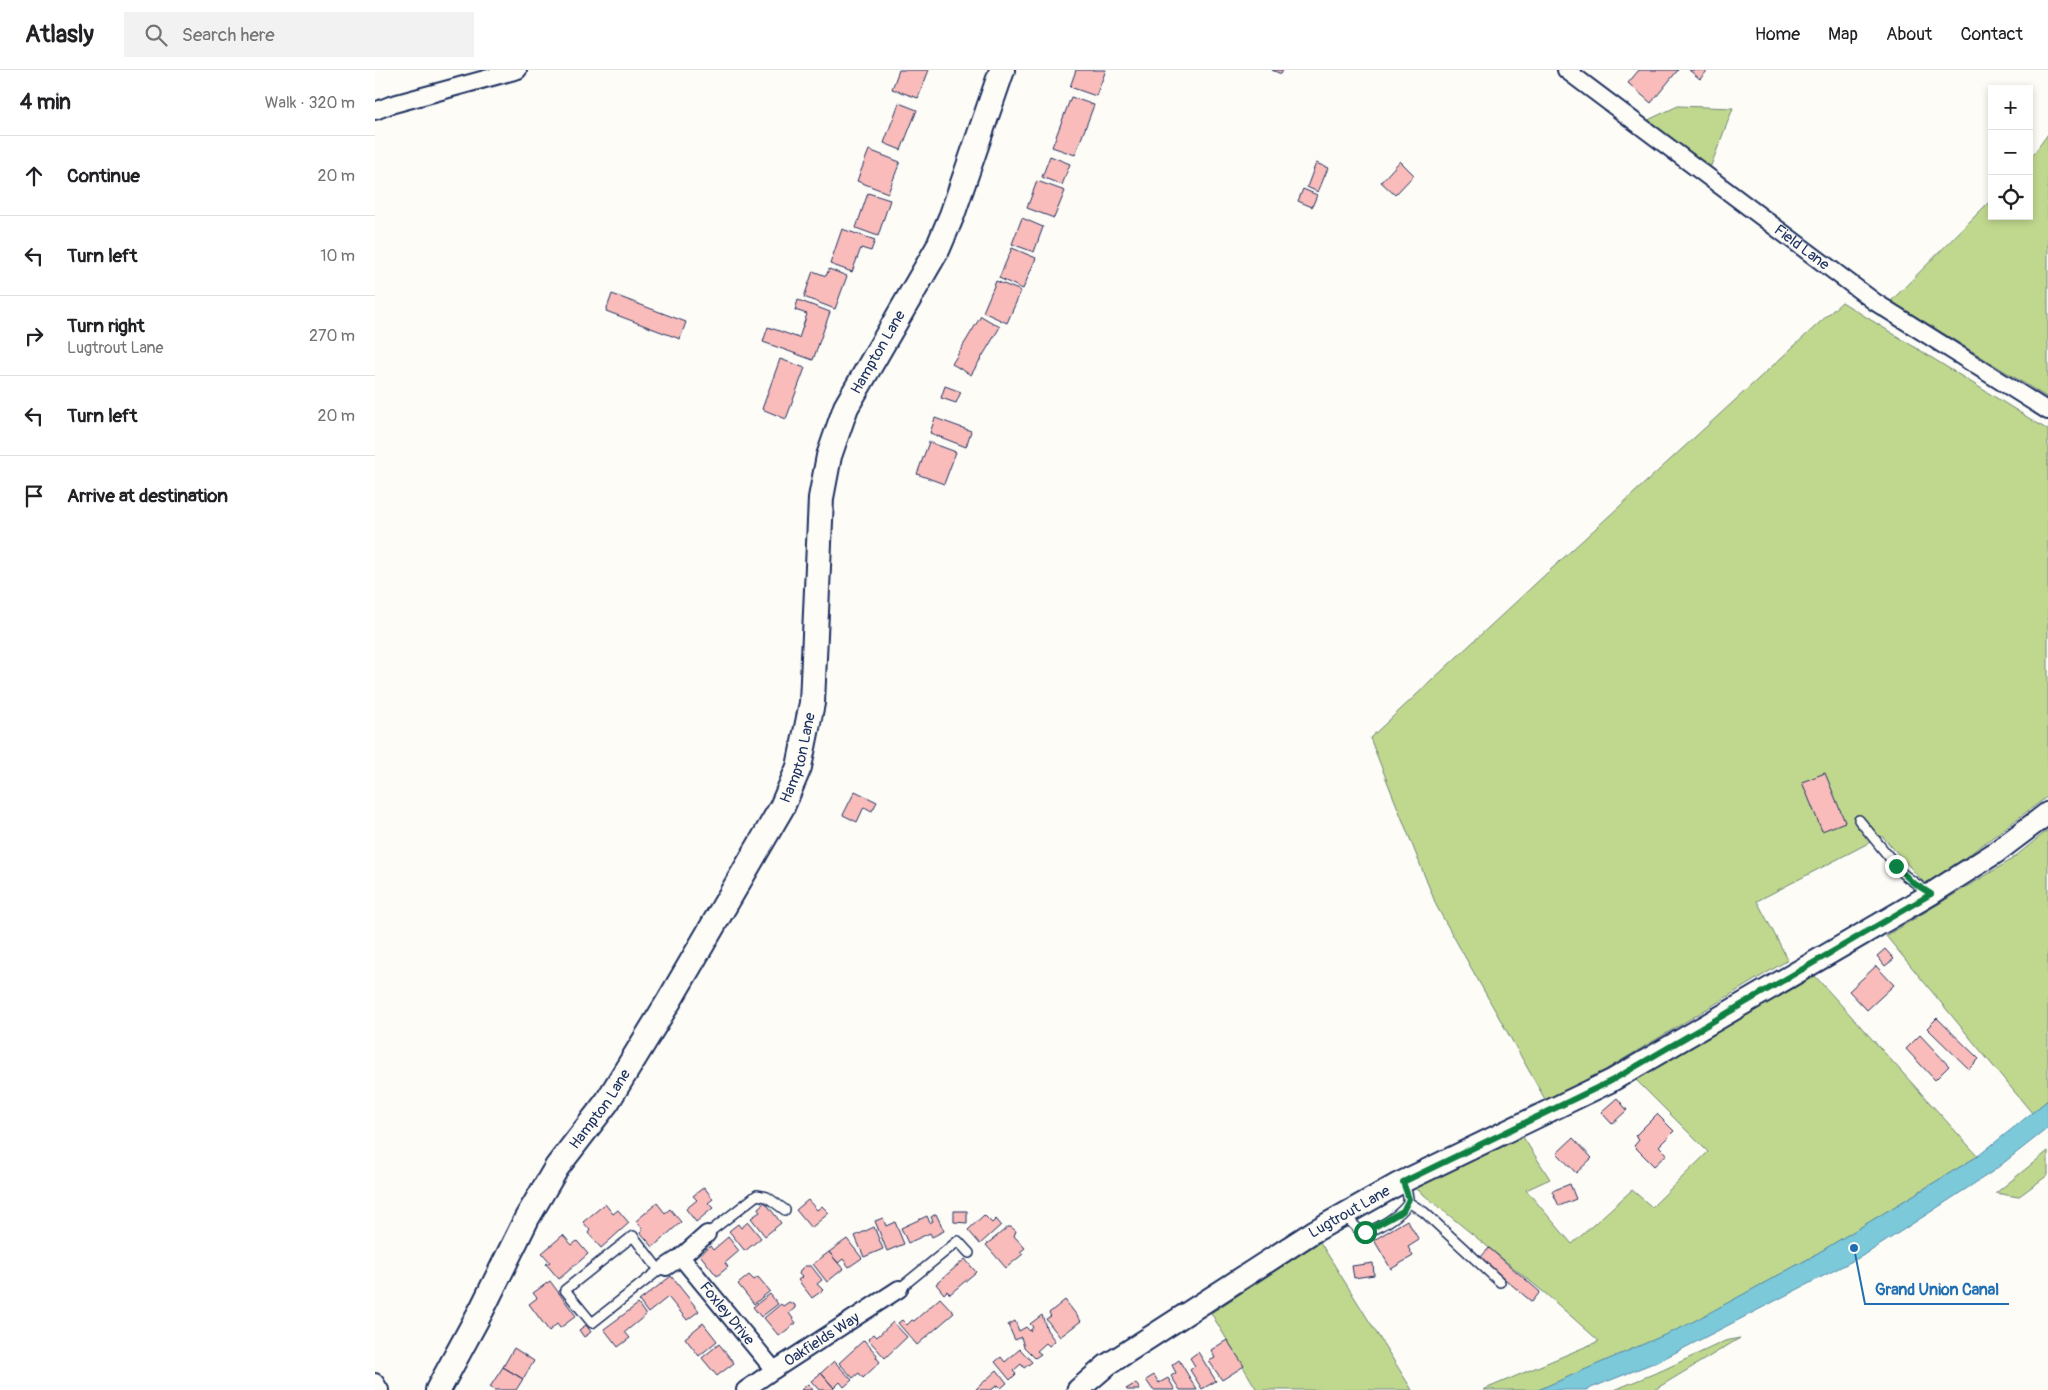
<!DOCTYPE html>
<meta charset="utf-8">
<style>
body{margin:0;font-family:Pangolin,sans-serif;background:#f2f2f2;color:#202124}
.controls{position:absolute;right:15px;top:15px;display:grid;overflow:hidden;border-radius:0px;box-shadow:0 2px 8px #0003}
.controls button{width:45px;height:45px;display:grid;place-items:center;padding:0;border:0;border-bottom:1px solid #e0e0e0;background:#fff;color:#202124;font:25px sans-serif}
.stop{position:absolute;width:15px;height:15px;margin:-11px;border:4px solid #0b8043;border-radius:50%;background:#fff}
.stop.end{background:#0b8043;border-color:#fff;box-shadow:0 1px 5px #0008}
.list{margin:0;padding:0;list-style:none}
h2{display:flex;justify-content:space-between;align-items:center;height:65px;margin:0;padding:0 20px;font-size:21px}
h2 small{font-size:16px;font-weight:400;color:#757577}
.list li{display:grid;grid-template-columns:32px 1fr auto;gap:15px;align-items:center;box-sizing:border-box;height:80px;padding:0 20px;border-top:1px solid #e0e0e0}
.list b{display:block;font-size:19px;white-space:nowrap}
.list p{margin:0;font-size:16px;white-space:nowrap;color:#757577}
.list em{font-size:16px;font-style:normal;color:#757577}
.icon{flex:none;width:28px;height:28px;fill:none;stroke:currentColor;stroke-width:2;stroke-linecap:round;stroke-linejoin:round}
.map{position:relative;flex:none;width:1673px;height:1320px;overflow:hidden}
header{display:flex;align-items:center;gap:30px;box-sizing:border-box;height:70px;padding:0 25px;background:#fff;border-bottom:1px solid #e0e0e0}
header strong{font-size:24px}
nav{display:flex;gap:28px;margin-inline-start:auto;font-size:18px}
.search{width:350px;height:45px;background:#f2f2f2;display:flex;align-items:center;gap:12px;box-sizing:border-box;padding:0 18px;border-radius:0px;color:#757577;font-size:19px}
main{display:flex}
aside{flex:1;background:#fff}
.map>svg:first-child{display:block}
.green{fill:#c0d88e;stroke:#6e8476}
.water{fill:#7cc9da;stroke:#558ba8}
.building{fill:#f9bcbb;stroke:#1b2f5e}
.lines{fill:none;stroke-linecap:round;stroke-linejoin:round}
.service-casing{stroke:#1b2f5e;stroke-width:12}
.minor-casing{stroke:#1b2f5e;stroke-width:20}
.tertiary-casing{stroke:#1b2f5e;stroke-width:25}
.secondary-casing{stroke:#1b2f5e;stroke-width:28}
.service{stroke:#fdfcf7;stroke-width:9}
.minor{stroke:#fdfcf7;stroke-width:16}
.tertiary{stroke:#fdfcf7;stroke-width:21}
.secondary{stroke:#fdfcf7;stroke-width:24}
.route{stroke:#0b8043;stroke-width:6}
.labels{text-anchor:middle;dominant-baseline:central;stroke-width:5;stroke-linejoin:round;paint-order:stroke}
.street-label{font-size:15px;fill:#1b2f5e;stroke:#fdfcf7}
.leader{fill:none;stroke:#1f6fb2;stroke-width:2}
.callout-dot{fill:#1f6fb2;stroke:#fdfcf7;stroke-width:2}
.callout-label{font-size:16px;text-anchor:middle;font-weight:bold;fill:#1f6fb2;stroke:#fdfcf7;stroke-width:5;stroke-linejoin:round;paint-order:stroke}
</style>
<header>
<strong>Atlasly</strong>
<div class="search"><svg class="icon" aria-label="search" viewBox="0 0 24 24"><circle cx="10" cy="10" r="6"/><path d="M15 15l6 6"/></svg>Search here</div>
<nav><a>Home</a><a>Map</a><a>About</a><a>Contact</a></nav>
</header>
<main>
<aside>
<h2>4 min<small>Walk · 320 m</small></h2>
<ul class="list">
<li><svg class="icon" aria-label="ahead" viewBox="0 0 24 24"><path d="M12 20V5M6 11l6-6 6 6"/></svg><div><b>Continue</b></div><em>20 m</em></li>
<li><svg class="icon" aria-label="left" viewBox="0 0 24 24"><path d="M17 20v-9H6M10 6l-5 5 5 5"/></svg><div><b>Turn left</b></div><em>10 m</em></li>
<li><svg class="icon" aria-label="right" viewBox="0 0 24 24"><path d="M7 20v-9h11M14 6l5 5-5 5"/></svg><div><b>Turn right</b><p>Lugtrout Lane</p></div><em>270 m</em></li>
<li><svg class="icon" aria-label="left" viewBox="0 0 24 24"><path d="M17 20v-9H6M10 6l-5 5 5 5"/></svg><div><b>Turn left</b></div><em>20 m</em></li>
<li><svg class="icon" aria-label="arrive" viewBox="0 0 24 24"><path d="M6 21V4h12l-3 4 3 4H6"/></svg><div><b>Arrive at destination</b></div></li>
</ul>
</aside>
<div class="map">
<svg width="1673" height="1320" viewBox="0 0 1673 1320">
<rect width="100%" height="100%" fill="#fdfcf7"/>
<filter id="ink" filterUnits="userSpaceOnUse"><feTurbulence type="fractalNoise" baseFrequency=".02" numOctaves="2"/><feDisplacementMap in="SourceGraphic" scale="10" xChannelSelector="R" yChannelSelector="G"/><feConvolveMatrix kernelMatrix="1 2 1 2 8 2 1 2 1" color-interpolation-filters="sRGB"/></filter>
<g filter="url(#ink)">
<path class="green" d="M1303,36L1358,38L1335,98L1271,51Z
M1673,64V328L1516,231L1617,129V146H1654V90Z
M1467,232L1673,360V726L1552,816L1507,766L1382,831L1413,890L1232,999L1171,1031L1062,837L995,668L1172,503Z
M1673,760V1030L1657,1043L1511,866L1636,790Z
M1439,905L1603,1086L1433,1189L1311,1256L1163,1320H1108L1224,1271L1171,1224L1038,1116L1148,1067L1175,1109L1151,1120L1197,1174L1257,1120L1277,1137L1333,1082L1260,1009Z
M1673,1081V1105L1643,1127L1621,1123Z
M945,1172L1037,1320H882L836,1243Z
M1365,1268L1279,1320H1239L1288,1300L1350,1271Z"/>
<path class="water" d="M1673,1030V1058L1617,1102L1491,1184L1286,1290L1211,1320H1163L1310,1256L1433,1189L1603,1086Z"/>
<path class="building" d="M524,0H554L543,28L517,19Z
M701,0H731L721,26L695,17Z
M897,0H908L906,4Z
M1264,0H1303L1276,33L1253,13Z
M1314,0H1333L1325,9Z
M696,27L719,35L700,85L677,77Z
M524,33L542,40L526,80L509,73Z
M494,80L525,92L513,123L482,111Z
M675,86L695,94L687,115L667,107Z
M1025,91L1039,105L1020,125L1006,112Z
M941,93L953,98L943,122L932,117Z
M662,111L690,121L679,148L652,138Z
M928,119L942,125L937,137L923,131Z
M493,123L515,130L503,166L481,158Z
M647,148L668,157L659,182L637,174Z
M467,159L500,170L496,181L486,178L477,202L455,194Z
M637,178L661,188L648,219L624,208Z
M454,199L472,206L460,239L429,227L438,201L451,206Z
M621,211L646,221L632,253L608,242Z
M237,224L311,252L305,269L231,241Z
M423,230L455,242L438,290L388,272L393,257L424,268L432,244L420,240Z
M606,246L625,257L596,305L577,294Z
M405,289L430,298L411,349L387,339Z
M570,316L586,322L581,333L566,328Z
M560,348L596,361L591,377L555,363Z
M554,372L581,382L569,414L542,404Z
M1450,703L1470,752L1447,761L1427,712Z
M480,721L502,732L497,741L489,737L482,752L468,745Z
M1510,879L1519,889L1510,896L1502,886Z
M1501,896L1519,915L1492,940L1474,921Z
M1562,948L1604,989L1594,999L1552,958Z
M1545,965L1574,996L1560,1010L1531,979Z
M1242,1028L1252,1040L1237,1054L1226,1042Z
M1282,1044L1299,1061L1284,1076L1292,1084L1279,1096L1259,1076L1264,1070L1260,1066Z
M1198,1068L1217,1088L1201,1103L1182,1083Z
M1195,1114L1201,1129L1184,1136L1177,1121Z
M329,1117L338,1129L333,1133L338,1138L321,1152L311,1139L322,1130L318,1126Z
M433,1130L442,1140L447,1136L454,1143L436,1158L421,1140Z
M390,1132L406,1153L390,1166L376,1148L385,1142L383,1138Z
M282,1133L290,1143L295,1139L306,1152L278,1177L265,1162L268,1159L261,1151Z
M230,1134L238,1144L243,1140L254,1153L226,1178L213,1163L215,1160L208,1152Z
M579,1141H592V1153L579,1152Z
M561,1144L569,1161L557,1167L555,1163L533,1173L526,1158L552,1146L555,1153L558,1151L556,1147Z
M609,1145L617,1153L621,1149L626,1155L605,1174L593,1160Z
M508,1148L511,1156L520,1152L529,1174L512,1181L500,1151Z
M1032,1150L1044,1170L1033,1177L1038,1186L1016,1199L999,1170Z
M373,1152L386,1168L370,1181L354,1161L363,1154L366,1158Z
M499,1157L508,1179L489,1187L480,1166Z
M633,1157H636L641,1161L639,1166L650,1178L645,1182L648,1184L631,1198L611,1175Z
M188,1165L197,1175L202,1171L213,1184L184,1209L171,1194L175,1192L167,1183Z
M353,1167L364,1181L350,1193L353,1197L342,1206L325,1185L335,1176L338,1180Z
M472,1169L487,1188L474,1197L468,1189L463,1193L454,1182Z
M1114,1178L1165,1222L1157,1232L1105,1188Z
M454,1182L468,1199L452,1212L438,1194Z
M590,1189L601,1202L575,1224L572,1221L569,1224L561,1214Z
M998,1193L999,1205L979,1208L977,1196Z
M430,1196H436L447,1210L442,1214L448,1220L437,1228L423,1210L427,1207L424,1204L426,1199Z
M374,1205L379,1210L383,1207L395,1221L379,1234L363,1214Z
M296,1206L324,1241L312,1250L293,1227L273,1243L264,1231Z
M175,1211L201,1246L185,1258L182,1254L174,1261L154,1234L162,1228L158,1223Z
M395,1224L403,1234L386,1247L378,1237Z
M565,1228L579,1243L542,1275L523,1253L527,1250L532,1255L537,1250L539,1251Z
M690,1230L706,1251L685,1267L671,1249L676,1246L674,1243Z
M414,1232L420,1235V1238L414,1243L421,1253L404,1266L389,1248L406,1234L408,1236Z
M263,1234L271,1245L250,1262L255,1268L243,1277L229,1259Z
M667,1245L672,1260L680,1271L674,1276L671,1273L662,1281L666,1284L660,1288L649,1277L646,1267L640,1270L633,1255L640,1251L644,1261L651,1257L655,1261L658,1257L655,1254Z
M518,1252L532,1267L510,1288L493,1269L499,1264L502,1267Z
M328,1253L342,1271L324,1286L310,1268Z
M211,1255L216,1262L209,1267L204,1260Z
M489,1270L502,1285L501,1287L505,1292L488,1308L484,1303L478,1308L464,1293Z
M852,1270L869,1296L847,1310L834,1291L840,1288L836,1280Z
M344,1274L359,1293L342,1306L327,1288Z
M139,1278L159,1291L148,1309L128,1297Z
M645,1279L657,1292L649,1298L646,1294L638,1301L641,1304L635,1310L620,1292L626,1287L630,1292Z
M823,1282L841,1311L827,1319L815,1300L820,1296L815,1288Z
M804,1290L822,1320H805L796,1306L801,1303L797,1295Z
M459,1291L477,1310L469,1317L465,1312L459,1318L446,1303Z
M128,1297L148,1309L141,1320H119L115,1317Z
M622,1300L632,1313L626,1318L623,1315L616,1320H602L601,1319Z
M446,1303L459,1318L457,1320H444L436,1311Z
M779,1305L784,1313L793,1308L800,1320H778L771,1310Z
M761,1313L765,1320H752L751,1319Z
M433,1314L438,1320H426Z"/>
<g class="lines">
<defs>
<path id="service" d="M1484,750L1528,804L1555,824
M1033,1132L1049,1142L1125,1212
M969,1145L986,1162C997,1164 1032,1142 1033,1131C1034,1125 1030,1118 1028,1112
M332,1164L382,1125L392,1127L410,1140
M284,1200L258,1166L190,1220L217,1253L284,1200L291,1197
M524,1219L583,1171L594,1183"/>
<g id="minor">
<path id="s1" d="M1191,0L1500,232L1673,341"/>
<path d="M0,41L15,35L143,0"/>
<path d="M306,1187L332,1164"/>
<path id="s2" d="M291,1197L306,1187L399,1300"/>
<path d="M0,1312L5,1320"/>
<path id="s3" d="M370,1320L399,1300L524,1219"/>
</g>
<g id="tertiary">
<path id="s4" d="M703,1320L732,1295L938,1162L1023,1114L1236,1011L1556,824L1620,783L1673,743"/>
</g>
<g id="secondary">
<path id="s5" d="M63,1320L107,1239L152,1148L182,1097L232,1032L294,931L407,737L424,697L437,633L446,428L454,386L471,337L563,178L577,145L627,0"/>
</g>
</defs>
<use href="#service" class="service-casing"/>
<use href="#minor" class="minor-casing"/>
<use href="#tertiary" class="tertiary-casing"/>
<use href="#secondary" class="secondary-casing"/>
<use href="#service" class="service"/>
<use href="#minor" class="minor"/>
<use href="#tertiary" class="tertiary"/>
<use href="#secondary" class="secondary"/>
</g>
</g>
<g class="lines" filter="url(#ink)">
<path class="route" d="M990,1162L1028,1141L1034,1129L1028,1112L1236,1011L1556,824L1537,812L1521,796"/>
</g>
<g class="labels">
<g class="street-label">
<text stroke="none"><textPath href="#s1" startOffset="295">Field Lane</textPath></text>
<text stroke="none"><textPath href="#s5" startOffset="1150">Hampton Lane</textPath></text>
<text stroke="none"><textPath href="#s5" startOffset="730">Hampton Lane</textPath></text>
<text stroke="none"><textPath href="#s5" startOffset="325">Hampton Lane</textPath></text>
<text stroke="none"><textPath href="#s4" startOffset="325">Lugtrout Lane</textPath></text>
<text stroke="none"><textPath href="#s2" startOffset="91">Foxley Drive</textPath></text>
<text stroke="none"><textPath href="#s3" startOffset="92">Oakfields Way</textPath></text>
</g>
</g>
<path class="leader" d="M1479 1178L1490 1234H1634"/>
<circle class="callout-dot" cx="1479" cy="1178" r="5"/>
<g class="callout-label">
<text x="1562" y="1225">Grand Union Canal</text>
</g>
</svg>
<div class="controls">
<button>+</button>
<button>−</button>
<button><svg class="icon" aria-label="locate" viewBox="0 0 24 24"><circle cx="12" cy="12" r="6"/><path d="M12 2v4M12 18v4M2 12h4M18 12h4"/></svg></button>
</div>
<div class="stop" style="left:990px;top:1162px"></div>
<div class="stop end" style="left:1521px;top:796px"></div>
</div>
</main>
